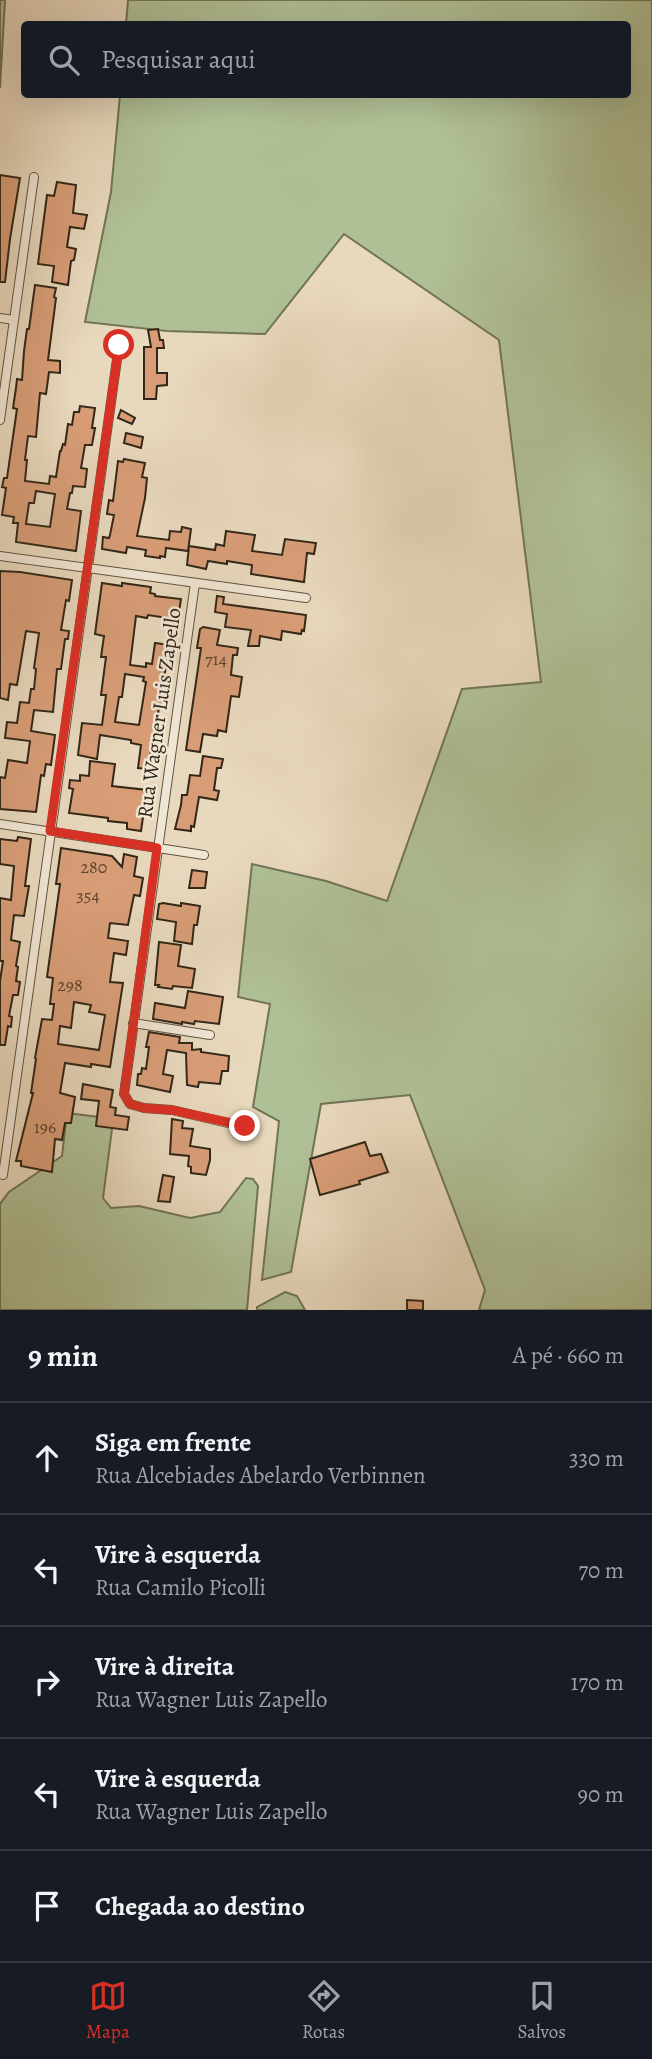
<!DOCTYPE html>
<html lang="pt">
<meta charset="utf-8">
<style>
body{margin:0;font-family:Alegreya,serif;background:#20242c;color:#f1f3f6}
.stop{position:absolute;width:21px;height:21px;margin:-16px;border:5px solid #d93025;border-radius:50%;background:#fff}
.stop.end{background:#d93025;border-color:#fff;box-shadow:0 2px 7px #0008}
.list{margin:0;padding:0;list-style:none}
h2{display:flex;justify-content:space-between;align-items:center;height:91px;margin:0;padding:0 28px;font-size:30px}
h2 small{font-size:23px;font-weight:400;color:#9ea1a6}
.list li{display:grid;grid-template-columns:46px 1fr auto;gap:21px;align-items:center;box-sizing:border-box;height:112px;padding:0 28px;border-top:2px solid #363941}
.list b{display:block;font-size:26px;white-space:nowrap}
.list p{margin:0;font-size:23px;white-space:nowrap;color:#9ea1a6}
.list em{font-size:23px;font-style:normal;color:#9ea1a6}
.icon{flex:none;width:38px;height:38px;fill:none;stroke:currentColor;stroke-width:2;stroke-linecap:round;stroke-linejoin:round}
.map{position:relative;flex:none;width:652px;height:1310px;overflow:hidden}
.search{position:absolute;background:#171b24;box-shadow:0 7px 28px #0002;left:21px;right:21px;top:21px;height:77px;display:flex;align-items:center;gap:18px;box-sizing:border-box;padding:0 24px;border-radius:7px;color:#9ea1a6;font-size:26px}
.sheet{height:651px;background:#171b24}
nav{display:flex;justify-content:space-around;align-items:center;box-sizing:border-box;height:98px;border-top:2px solid #363941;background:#171b24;font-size:19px;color:#9ea1a6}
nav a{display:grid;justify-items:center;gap:4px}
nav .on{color:#d93025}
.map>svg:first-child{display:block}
.green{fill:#b0c096;stroke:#717457;stroke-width:2}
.building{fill:#d89d77;stroke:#322718;stroke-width:2;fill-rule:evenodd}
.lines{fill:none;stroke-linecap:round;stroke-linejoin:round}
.street-casing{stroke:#605341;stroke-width:10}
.street{stroke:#f0e6d4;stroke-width:8}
.route{stroke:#d93025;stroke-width:9}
.labels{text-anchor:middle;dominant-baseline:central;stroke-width:5;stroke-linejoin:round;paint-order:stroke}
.number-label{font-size:18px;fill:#5c4430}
.street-label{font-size:21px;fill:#322718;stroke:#f0e6d4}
</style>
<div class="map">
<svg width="652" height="1310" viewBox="0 0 652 1310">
<rect width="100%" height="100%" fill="#e8d8bd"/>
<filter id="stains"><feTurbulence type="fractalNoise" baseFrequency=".00286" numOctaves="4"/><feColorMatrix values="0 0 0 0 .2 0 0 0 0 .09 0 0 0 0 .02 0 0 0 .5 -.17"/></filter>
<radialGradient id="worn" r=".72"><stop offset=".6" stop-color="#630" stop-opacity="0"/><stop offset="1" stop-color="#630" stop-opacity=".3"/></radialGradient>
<path class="green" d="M0,0H5L0,88Z
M128,0H652V1310H479L485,1290L410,1095L321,1104L291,1272L262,1280L279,1121L253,1107L270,1004L238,997L252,864L326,881L387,901L462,689L541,682L499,340L344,234L265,334L167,331L85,322L111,192L120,95L628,94V24H126Z
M67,1113L99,1117L112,1129L103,1198L111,1208L139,1206L190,1218L220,1212L246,1178L253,1179L258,1186L247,1310H0V1204L9,1192L62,1156Z
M285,1292L297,1296L305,1310H257V1307Z"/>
<path class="building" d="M0,175L20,178L10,239L5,282H0Z
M57,182L76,185L73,213L87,215L84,229L70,227L67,247L76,249L74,260L71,261L68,285L52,282L54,266L38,264L47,195L54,196Z
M35,285L56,288L54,297L56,298L48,360L60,361V373L49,372L46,394L40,393L36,437L28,436L25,460H27L25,481L49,484L50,476L56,477L60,451H61L63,444L65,445L68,424L72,425L74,412H79L80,406L95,408L92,428H95L92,445H85L81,468L87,469L85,487L73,486L72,493H70L67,509L81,511L76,551L16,542L18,523H13L14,517L2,515L6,488L2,487L4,478H7L17,409L13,408L16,388L17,379L22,380L24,351L27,329H29ZM36,491L55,494L50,527L26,524L29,503H34Z
M158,329L160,340H163L164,348H157V373H167V385L157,386L156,399H144V347H151L148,330Z
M121,410L135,418L132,424L118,418Z
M126,433L143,437L141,448L124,443Z
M124,459L145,463L142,477L147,478L145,498L137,536L169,540L170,531L181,532L182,527L191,529L188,551L166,548L165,557L160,556V558L145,556L146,550L127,547L126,553L102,549L103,537L109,538L110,535L114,515L107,514L109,500L113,501L118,461L123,462Z
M226,531L255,535L252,551L282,555L285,539L316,543L314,554L307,553L304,582L251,574L252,565L227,561V564L208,561L206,569L187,565L189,546L215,550L216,544L224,546Z
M0,571L20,572L72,580L69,601L66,600L61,630L69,631L68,639H65L61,669H57L53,712L34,710L31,731L55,735L51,765L46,764L44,776L41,775L36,812L0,809V777L5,778L8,760L27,763L30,741L5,738L7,722L17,723L20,702L29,703L31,689H34L36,669L34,668L39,633L26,631L17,685L10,684L8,700L0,698Z
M102,583L122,586V583L151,587L150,593L155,594V596L181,599L177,624L167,623L168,618L148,615L147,618L136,616L130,665L146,667V663L152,664L155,643L169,645L161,699L167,700L166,708L159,707L156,728H160L157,748L151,747L149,769L138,768L141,745L131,743V740L100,735L97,759L78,755L82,723L102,725L106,695H101L106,657H101L104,636L95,634ZM125,674L144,677L143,681L146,682L139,725L115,722L119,697H122Z
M217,596L224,597L223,604L306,615L304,631L302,630L301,634L282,631L281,640L260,636L259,646H248L251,630L225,627L227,614L215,612Z
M203,627L220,630L217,645L238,648L237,655H233L231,675L242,677L239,697L231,696L226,732L218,730L217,736L203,734L200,752L186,750L201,648H197L200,629Z
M203,756L223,759L221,768H217L214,790L219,791L217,800L199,797L194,827L191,826V831L175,829L181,805L182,795H187L190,775L200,776Z
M90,761L115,764L112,786L147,790L141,831L127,829V823L108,821V818L69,813L73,789L69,788L70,780L80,781V775L89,776Z
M18,837L31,839L25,886H29L24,916L14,915L11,940L20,942L16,966L18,967L16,981L20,982L18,995H13L9,1016L12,1017L11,1027L8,1026L5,1045H0V981L3,961H0V898L11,900L14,866L0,864V839L17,841Z
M61,848L112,856L122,867L124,854L137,857L134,876L143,878L140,896L134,895L128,925L110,923L108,938L128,941L126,955L114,953L110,982L123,983L110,1067L91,1064V1067L65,1063L60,1093L75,1097L71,1123H65L62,1140L55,1139L52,1172L21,1166V1161H16L33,1093H31L36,1059L35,1058L42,1019L52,1020L54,1004H50L53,978L47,977L60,884H56ZM74,1002L91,1005L89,1012L105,1015L99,1050L58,1044L60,1026L71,1028Z
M192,870L207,872L205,888H189Z
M163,903L181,906V903L200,906L197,925H194L192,944L174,941L176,922L157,919L159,904Z
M159,942L181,945L178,966L195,969L192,988L173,986L172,989L158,987L159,985H155Z
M188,991L223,997L219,1024L195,1021L194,1024L182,1022V1024L153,1019L155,1003L185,1008Z
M149,1032L180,1037L179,1043H192V1050L201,1049V1052L229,1056L228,1071H222L220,1084L199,1082L198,1087L187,1085L186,1053L167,1050L163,1074L173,1076L170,1092L137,1085L138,1074H141L142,1068L146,1069L149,1047H146Z
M83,1084L113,1090L110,1107L116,1108L115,1115L129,1117L127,1130L96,1126L99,1101L81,1099Z
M172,1119L183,1121L182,1128L193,1129L190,1146L210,1149V1160L206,1175L191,1173V1167L188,1166L189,1156L170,1154Z
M365,1142L370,1156L381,1154L388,1172L359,1181L360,1184L320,1195L310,1159Z
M163,1175L174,1177L170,1202L158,1201Z
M407,1300L423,1301V1310H407Z"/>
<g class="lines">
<defs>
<path id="street" d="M0,318L14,320
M0,420L34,177
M0,556L306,598
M195,583L124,1094L130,1104L144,1108L172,1110L245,1127
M0,824L204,855
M133,1023L210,1035
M3,1175L119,345"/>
</defs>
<use href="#street" class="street-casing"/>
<use href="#street" class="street"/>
</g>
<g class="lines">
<path class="route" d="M119,345L50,831L157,848L124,1094L130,1104L144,1108L172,1110L245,1126"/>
</g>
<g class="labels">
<g class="number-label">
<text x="216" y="659">714</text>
<text x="94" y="867">280</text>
<text x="88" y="895">354</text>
<text x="70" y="985">298</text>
<text x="45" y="1127">196</text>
</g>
<g class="street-label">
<text transform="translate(159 713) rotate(-82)">Rua Wagner Luis Zapello</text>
</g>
</g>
<rect width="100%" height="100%" filter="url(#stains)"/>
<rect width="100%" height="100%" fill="url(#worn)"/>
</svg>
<div class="stop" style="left:119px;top:345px"></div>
<div class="stop end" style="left:245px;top:1126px"></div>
<div class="search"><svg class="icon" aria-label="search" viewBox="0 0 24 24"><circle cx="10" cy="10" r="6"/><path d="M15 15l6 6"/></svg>Pesquisar aqui</div>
</div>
<section class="sheet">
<h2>9 min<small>A pé · 660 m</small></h2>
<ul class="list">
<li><svg class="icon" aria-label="ahead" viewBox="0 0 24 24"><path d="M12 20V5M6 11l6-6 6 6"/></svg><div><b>Siga em frente</b><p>Rua Alcebiades Abelardo Verbinnen</p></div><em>330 m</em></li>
<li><svg class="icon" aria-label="left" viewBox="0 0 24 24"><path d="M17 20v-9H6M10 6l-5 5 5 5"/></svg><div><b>Vire à esquerda</b><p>Rua Camilo Picolli</p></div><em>70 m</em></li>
<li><svg class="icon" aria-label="right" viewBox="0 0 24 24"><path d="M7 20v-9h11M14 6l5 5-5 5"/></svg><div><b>Vire à direita</b><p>Rua Wagner Luis Zapello</p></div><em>170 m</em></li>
<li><svg class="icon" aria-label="left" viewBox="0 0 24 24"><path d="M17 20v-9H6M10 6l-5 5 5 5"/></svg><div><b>Vire à esquerda</b><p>Rua Wagner Luis Zapello</p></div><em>90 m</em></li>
<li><svg class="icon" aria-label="arrive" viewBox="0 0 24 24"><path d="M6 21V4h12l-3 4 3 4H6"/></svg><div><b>Chegada ao destino</b></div></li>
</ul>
</section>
<nav>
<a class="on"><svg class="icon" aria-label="map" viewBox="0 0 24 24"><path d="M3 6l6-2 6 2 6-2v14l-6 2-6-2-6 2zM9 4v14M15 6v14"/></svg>Mapa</a>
<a><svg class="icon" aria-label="directions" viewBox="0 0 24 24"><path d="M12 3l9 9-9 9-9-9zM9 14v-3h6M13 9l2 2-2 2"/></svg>Rotas</a>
<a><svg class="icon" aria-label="saved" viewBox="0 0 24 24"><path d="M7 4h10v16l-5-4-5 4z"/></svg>Salvos</a>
</nav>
